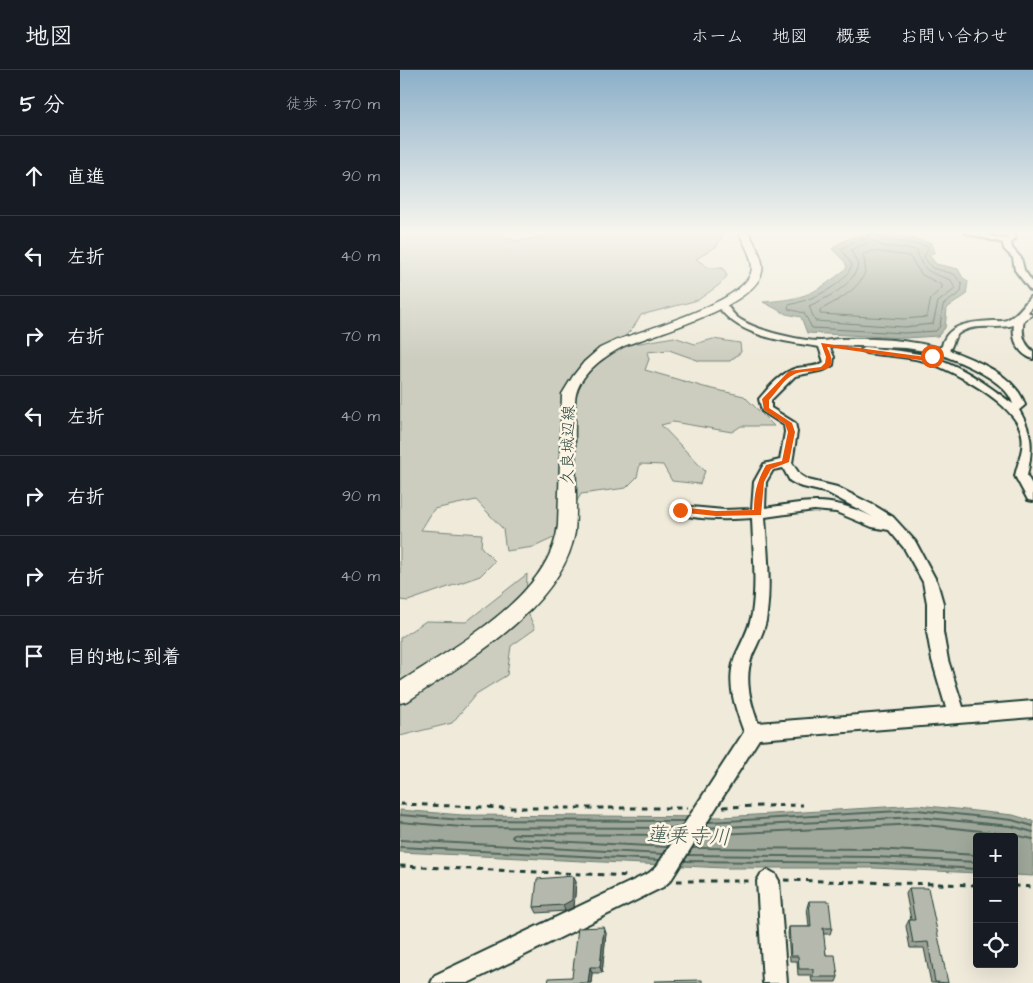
<!DOCTYPE html>
<html lang="ja">
<meta charset="utf-8">
<style>
body{margin:0;font-family:"Architects Daughter","Klee One",sans-serif;background:#20242c;color:#f1f3f6}
.controls{position:absolute;right:15px;bottom:15px;display:grid;overflow:hidden;border-radius:5px;box-shadow:0 5px 20px #0002}
.controls button{width:45px;height:45px;display:grid;place-items:center;padding:0;border:0;border-bottom:1px solid #363941;background:#171b24;color:#f1f3f6;font:25px sans-serif}
.stop{position:absolute;width:15px;height:15px;margin:-11px;border:4px solid #ea580c;border-radius:50%;background:#fff}
.stop.end{background:#ea580c;border-color:#fff;box-shadow:0 1px 5px #0008}
.list{margin:0;padding:0;list-style:none}
h2{display:flex;justify-content:space-between;align-items:center;height:65px;margin:0;padding:0 20px;font-size:21px}
h2 small{font-size:16px;font-weight:400;color:#9ea1a6}
.list li{display:grid;grid-template-columns:32px 1fr auto;gap:15px;align-items:center;box-sizing:border-box;height:80px;padding:0 20px;border-top:1px solid #363941}
.list b{display:block;font-size:19px;white-space:nowrap}
.list em{font-size:16px;font-style:normal;color:#9ea1a6}
.icon{flex:none;width:28px;height:28px;fill:none;stroke:currentColor;stroke-width:2;stroke-linecap:round;stroke-linejoin:round}
.map{position:relative;flex:none;width:633px;height:913px;overflow:hidden}
header{display:flex;align-items:center;gap:30px;box-sizing:border-box;height:70px;padding:0 25px;background:#171b24;border-bottom:1px solid #363941}
header strong{font-size:24px}
nav{display:flex;gap:28px;margin-inline-start:auto;font-size:18px}
main{display:flex}
aside{flex:1;background:#171b24}
.map>svg:first-child{display:block}
.green{fill:#cccdbf;stroke:#76857a}
.water{fill:#9fa89a;stroke:#6c7d71}
.lines{fill:none;stroke-linecap:round;stroke-linejoin:round}
.shore-far1{stroke:#52685d;stroke-width:1}
.shore{stroke:#52685d;stroke-width:2}
.minor-casing{stroke:#1f3d34;stroke-width:4}
.major-casing{stroke:#1f3d34;stroke-width:3}
.path{stroke:#1f3d34;stroke-width:3;stroke-dasharray:5.5 5.5;stroke-linecap:butt}
.minor{fill:#fcf5e5;fill-rule:evenodd}
.major{fill:#fcf5e5;fill-rule:evenodd}
.wall{fill:#9c9f95;stroke:#1f3d34}
.shaded-wall{fill:#7f8279;stroke:#1f3d34}
.building{fill:#b5b9ad;stroke:#1f3d34}
.route{fill:#ea580c}
.labels{text-anchor:middle;dominant-baseline:central;stroke-width:5;stroke-linejoin:round;paint-order:stroke}
.street-label{font-size:16px;fill:#1f3d34;stroke:#fcf5e5}
.near-water-label{font-size:21px;font-style:italic;fill:#455d53;stroke:#fcf5e5}
</style>
<header>
<strong>地図</strong>
<nav><a>ホーム</a><a>地図</a><a>概要</a><a>お問い合わせ</a></nav>
</header>
<main>
<aside>
<h2>5 分<small>徒歩 · 370 m</small></h2>
<ul class="list">
<li><svg class="icon" aria-label="ahead" viewBox="0 0 24 24"><path d="M12 20V5M6 11l6-6 6 6"/></svg><div><b>直進</b></div><em>90 m</em></li>
<li><svg class="icon" aria-label="left" viewBox="0 0 24 24"><path d="M17 20v-9H6M10 6l-5 5 5 5"/></svg><div><b>左折</b></div><em>40 m</em></li>
<li><svg class="icon" aria-label="right" viewBox="0 0 24 24"><path d="M7 20v-9h11M14 6l5 5-5 5"/></svg><div><b>右折</b></div><em>70 m</em></li>
<li><svg class="icon" aria-label="left" viewBox="0 0 24 24"><path d="M17 20v-9H6M10 6l-5 5 5 5"/></svg><div><b>左折</b></div><em>40 m</em></li>
<li><svg class="icon" aria-label="right" viewBox="0 0 24 24"><path d="M7 20v-9h11M14 6l5 5-5 5"/></svg><div><b>右折</b></div><em>90 m</em></li>
<li><svg class="icon" aria-label="right" viewBox="0 0 24 24"><path d="M7 20v-9h11M14 6l5 5-5 5"/></svg><div><b>右折</b></div><em>40 m</em></li>
<li><svg class="icon" aria-label="arrive" viewBox="0 0 24 24"><path d="M6 21V4h12l-3 4 3 4H6"/></svg><div><b>目的地に到着</b></div></li>
</ul>
</aside>
<div class="map">
<svg width="633" height="913" viewBox="0 0 633 913">
<rect width="100%" height="100%" fill="#efeada"/>
<filter id="ink" filterUnits="userSpaceOnUse"><feTurbulence type="fractalNoise" baseFrequency=".02" numOctaves="2"/><feDisplacementMap in="SourceGraphic" scale="10" xChannelSelector="R" yChannelSelector="G"/><feConvolveMatrix kernelMatrix="1 2 1 2 8 2 1 2 1" color-interpolation-filters="sRGB"/></filter>
<g filter="url(#ink)">
<path class="green" d="M0,163H103L107,169L119,171L160,163H317L322,166L317,176L296,189L309,198H323L327,206L319,215L298,230L241,245L233,258L221,270L240,273L274,267L295,274L313,269L340,273L341,282L330,291H300L269,280L247,282L249,289L245,300L304,317L344,326L374,356H341L332,362L273,352L261,355L305,401L300,414L272,411L263,395L240,394L237,407L226,418L181,424L173,438V459L134,477L106,481L103,459L76,430L34,439L21,460L82,464L81,477L95,491L80,506L8,531L0,530Z
M127,504L126,538L135,559L111,576L107,605L76,624L52,653L0,666V568L26,551L66,552Z"/>
<path class="water" d="M471,164L498,165L532,173L535,182L529,185L536,194L558,199L563,208L568,211L566,225L547,238L545,258L538,266L505,268L407,263L401,247L386,244L363,232C405,229 415,224 447,198L445,192L432,179C444,168 456,166 471,164Z
M518,735L613,745L633,751V806L614,805V767H577V803L474,798H324L0,782V740L62,745L323,747Z"/>
<g class="lines">
<path class="shore-far1" d="M469,163L466,169L453,172L441,179L452,195C444,217 410,230 389,235L388,239L404,243L412,258L504,263L536,261L540,256L543,235L561,222L562,214L554,204L532,198L524,187L528,179L527,176L482,169L479,167L478,163
M473,171L483,176L517,180C521,202 532,203 551,210L555,219L538,232L533,254L504,257L415,251L409,236C427,228 453,216 458,195L451,180Z
M473,181L509,186L522,205L542,215V218L531,228L527,247L504,249L420,244V240C435,232 461,219 465,201C466,196 464,190 463,185Z"/>
<path class="shore" d="M0,745L62,750L284,751
M0,752L62,757L280,758
M309,752L517,740L612,750L633,756
M305,758L517,747L611,756L633,762
M300,765L517,754L609,764L633,769
M0,770L263,784
M0,777L259,790
M268,777L114,769L112,767L115,764L276,765
M293,778L475,779L577,785
M288,785L475,787L577,792
M284,791L475,793L577,799"/>
<defs>
<path id="minor" d="M565,163H577L606,169L609,163H615V169L611,173L612,178L621,188L624,200L633,213V221L630,220L615,200L613,188L604,179L603,173Z
M633,226V236L628,242L632,245L624,250C621,263 623,273 633,281V289C618,284 612,269 614,255C597,260 574,252 558,264C552,269 554,275 549,280C575,290 616,305 625,335L619,340C633,364 633,378 627,406L633,416V431L628,430L615,406C618,392 626,375 621,361C612,332 554,301 527,292C508,286 486,286 466,283L461,280L466,277C487,280 508,281 528,286C560,294 587,315 613,334C607,311 563,293 542,285L532,286V282L506,278L435,275L430,278L434,287L433,295L424,300L395,306L371,330V338L395,353L397,362L392,393L400,405L408,410L437,417L475,436L493,447L515,471L537,512L543,533V562L548,590L563,637L633,631V647L359,669L271,810L263,817L68,913H31L35,905L249,803L257,796L344,662C335,638 326,613 335,587C341,573 349,560 352,544C357,513 353,480 352,448C327,450 299,450 275,443L273,440L275,437L280,436L324,440L352,439L354,412L364,394L380,390L385,362L384,355L362,341L359,329C369,317 382,302 397,298C406,296 415,298 424,292L419,277C384,271 338,267 317,235L319,233H325C330,239 334,246 341,250C358,261 401,271 421,271C428,271 434,269 440,269C472,268 508,269 539,278L542,276C547,253 573,252 593,251C598,251 605,252 608,249C617,245 624,235 630,227ZM383,398L390,411L399,416L428,423L473,447C428,426 412,431 365,438L366,412L373,400ZM414,440L436,442L472,457L489,460L504,478L523,512L527,533V562L532,590L546,638L358,653C350,631 344,609 352,586C358,572 366,559 367,543C371,511 367,479 365,447Z
M368,800L375,804L379,811L387,913H363L357,811L361,804Z"/>
<path id="major" d="M339,163H349C354,173 365,190 362,202C354,237 257,263 224,276C205,286 182,301 176,324C174,333 175,345 175,354C174,390 178,427 175,462C162,538 66,591 8,631L0,633V612C55,576 150,527 158,455L162,324L173,306L184,292L200,278L215,271C246,259 341,233 351,203C355,191 344,174 339,163Z"/>
</defs>
<use href="#minor" class="minor-casing"/>
<use href="#major" class="major-casing"/>
<path class="path" d="M0,734L106,738H288
M323,737L403,735
M0,796L230,806
M384,810L577,815
M277,811H352
M614,816L633,817"/>
<use href="#minor" class="minor"/>
<use href="#major" class="major"/>
</g>
<path class="wall" d="M173,806L176,812L174,837L165,841L137,843L134,837Z
M509,818L548,913H531L524,878H510L506,856L509,850H511L506,824Z
M409,831L432,858L430,864H423L426,885L438,907L436,912H412L411,905H398L397,891H390L388,863L389,857H409L407,837Z
M206,863L202,903H192L191,913H148L172,907Z"/>
<path class="shaded-wall" d="M173,806L176,812L174,837L165,841L163,835Z
M204,857L206,863L202,903L200,897Z
M190,897L192,903L191,913H188Z"/>
<path class="building" d="M173,806L172,830L163,835L134,837L137,809Z
M509,818H528L548,913L535,912L528,872L513,873L509,850H515Z
M409,831H429L432,858H423L426,885H435L438,907H413V899H399L398,886H391L389,857H411Z
M204,857L200,897H190L188,913H148L149,908L172,907L178,858Z
M302,910V913H255V911Z"/>
</g>
<linearGradient id="sky" x2="0" y2="1"><stop stop-color="#8bafc9"/><stop offset="0.56" stop-color="#f8f6ee"/><stop offset="1" stop-color="#f8f6ee" stop-opacity="0"/></linearGradient>
<rect width="633" height="290" fill="url(#sky)"/>
<path class="route" d="M421,273L526,287L532,284L535,286L527,291L427,277C444,310 409,296 393,305C384,309 376,323 369,330V338L392,353L395,362L389,392L371,399L364,412L361,445L316,446L277,442L276,440L280,437L316,441L354,440C354,423 357,411 366,395L382,391L388,362L385,354L364,340L362,329L389,301L421,297L425,293L426,287Z"/>
<g class="labels">
<g class="street-label">
<text transform="translate(168 375) rotate(-89)">久良城辺線</text>
</g>
<g class="near-water-label">
<text transform="translate(288 766) rotate(2)">蓮乗寺川</text>
</g>
</g>
</svg>
<div class="controls">
<button>+</button>
<button>−</button>
<button><svg class="icon" aria-label="locate" viewBox="0 0 24 24"><circle cx="12" cy="12" r="6"/><path d="M12 2v4M12 18v4M2 12h4M18 12h4"/></svg></button>
</div>
<div class="stop" style="left:532px;top:286px"></div>
<div class="stop end" style="left:280px;top:440px"></div>
</div>
</main>
